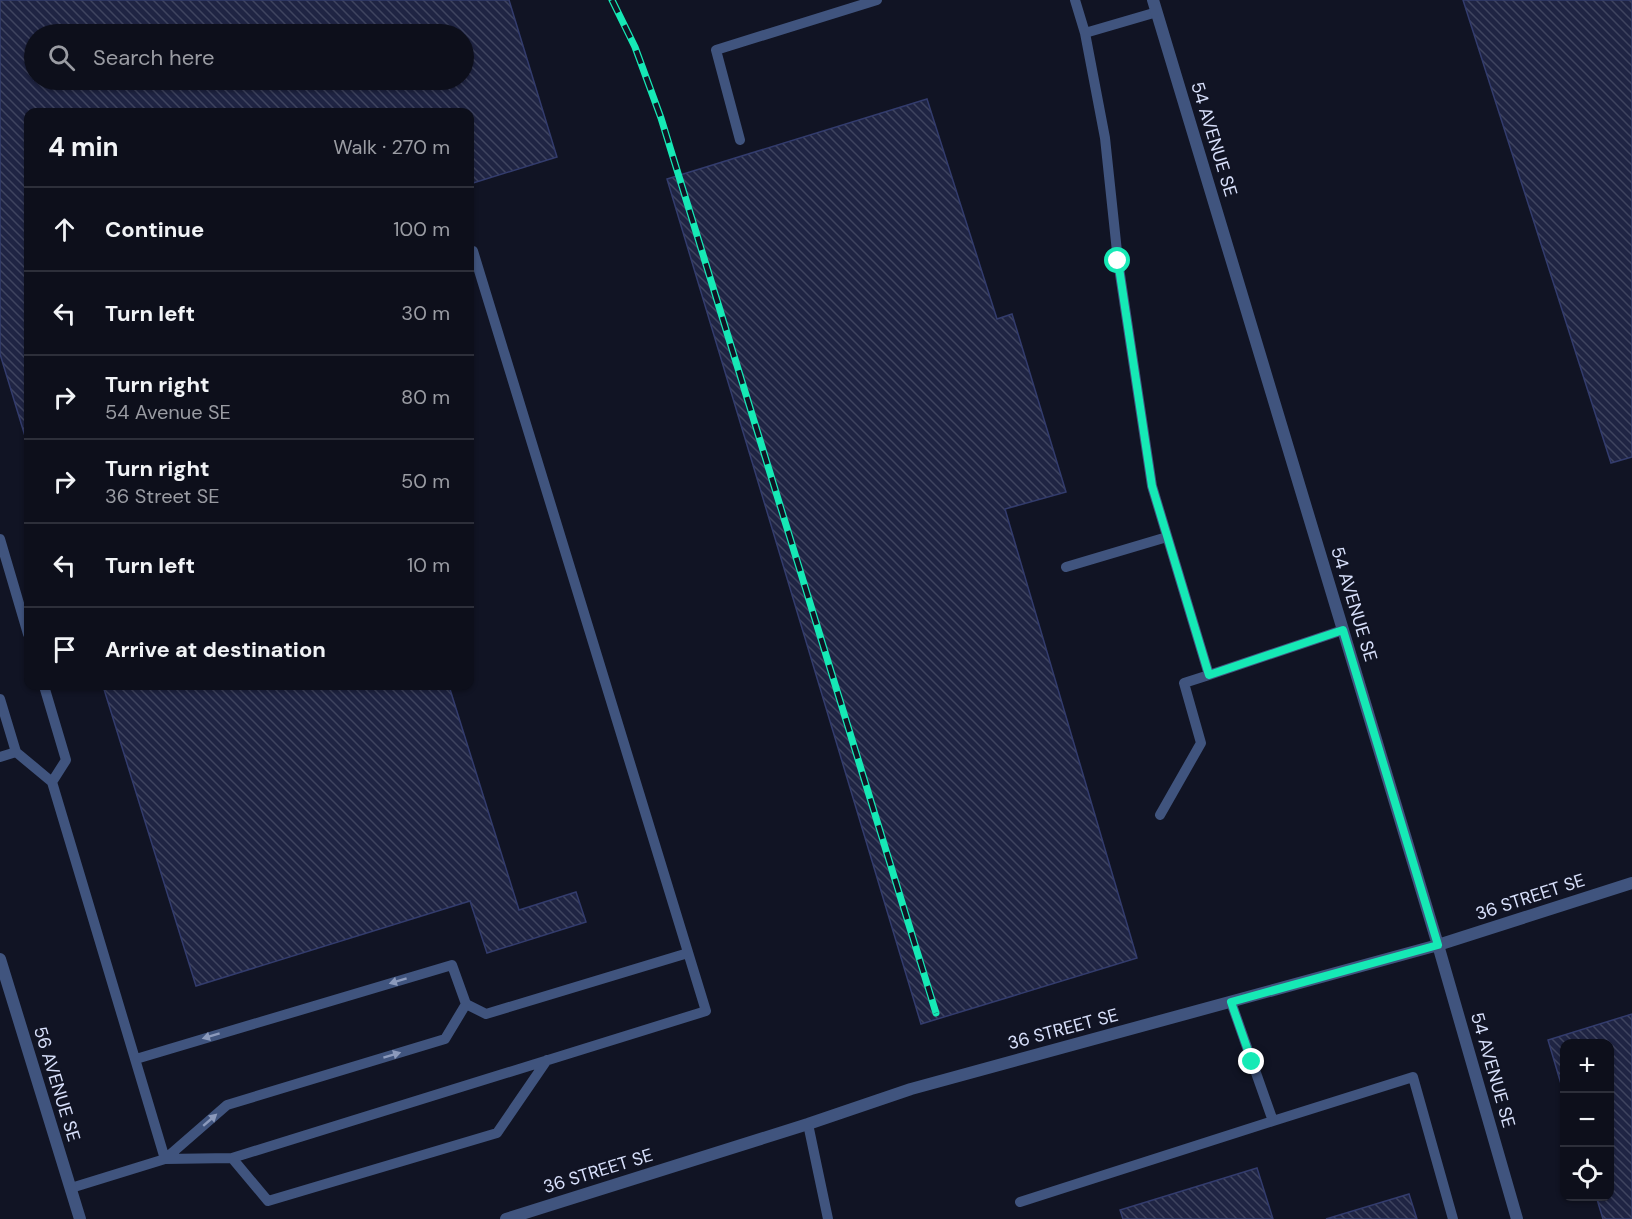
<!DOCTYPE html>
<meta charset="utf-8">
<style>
body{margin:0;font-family:"DM Sans",sans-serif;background:#161824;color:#f1f3f6}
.controls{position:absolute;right:18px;bottom:18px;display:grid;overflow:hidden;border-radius:12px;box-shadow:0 2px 4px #0004}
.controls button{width:54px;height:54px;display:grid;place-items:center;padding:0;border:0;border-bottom:2px solid #2d2f3a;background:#0d0f1b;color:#f1f3f6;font:30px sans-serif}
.stop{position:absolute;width:18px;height:18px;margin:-14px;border:4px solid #16e9b5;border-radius:50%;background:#fff}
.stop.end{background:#16e9b5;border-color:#fff;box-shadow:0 2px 6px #0008}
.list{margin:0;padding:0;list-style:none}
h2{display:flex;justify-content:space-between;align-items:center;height:78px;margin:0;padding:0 24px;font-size:26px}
h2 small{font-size:20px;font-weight:400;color:#9a9ca3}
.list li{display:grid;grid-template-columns:39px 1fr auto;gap:18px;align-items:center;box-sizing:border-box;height:84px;padding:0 24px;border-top:2px solid #2d2f3a}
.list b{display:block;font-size:22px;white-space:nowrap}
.list p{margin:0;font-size:20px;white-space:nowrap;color:#9a9ca3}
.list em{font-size:20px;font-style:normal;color:#9a9ca3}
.icon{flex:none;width:33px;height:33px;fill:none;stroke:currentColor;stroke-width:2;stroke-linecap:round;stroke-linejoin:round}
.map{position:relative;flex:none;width:1632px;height:1219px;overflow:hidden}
.search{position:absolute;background:#0d0f1b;box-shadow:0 2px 4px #0004;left:24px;top:24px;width:450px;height:66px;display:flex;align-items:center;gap:15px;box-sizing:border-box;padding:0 21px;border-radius:33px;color:#9a9ca3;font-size:22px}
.panel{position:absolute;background:#0d0f1b;box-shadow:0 2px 4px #0004;left:24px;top:108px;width:450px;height:582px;border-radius:12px}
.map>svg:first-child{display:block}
.building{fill:url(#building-back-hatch);stroke:#333c6d;stroke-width:1.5;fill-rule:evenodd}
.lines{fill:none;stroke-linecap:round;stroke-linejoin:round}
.service{stroke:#40547e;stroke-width:10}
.minor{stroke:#40547e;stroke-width:12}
.rail-casing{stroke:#16e9b5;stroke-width:7}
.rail{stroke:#111424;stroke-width:4.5;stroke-dasharray:14;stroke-linecap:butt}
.oneway{fill:#8c9abc}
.route{stroke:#16e9b5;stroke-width:8}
.labels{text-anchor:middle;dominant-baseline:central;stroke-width:4.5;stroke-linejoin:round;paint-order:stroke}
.street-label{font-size:18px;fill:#d8e0fb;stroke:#111424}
</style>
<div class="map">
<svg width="1632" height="1219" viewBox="0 0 1632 1219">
<defs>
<pattern id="building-back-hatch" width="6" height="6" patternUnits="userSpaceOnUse" patternTransform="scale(1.5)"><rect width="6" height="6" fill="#1f2443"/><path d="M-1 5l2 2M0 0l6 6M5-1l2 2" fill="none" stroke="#3f445f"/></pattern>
</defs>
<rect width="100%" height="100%" fill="#111424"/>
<path class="building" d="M0,0H509L557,157L470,184V112H28V446L0,354ZM34,34H464V80H34Z
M1463,0H1632V457L1611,463Z
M927,99L997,319L1012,314L1066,492L1005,509L1137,958L921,1024L667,179Z
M103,686H449L519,910L576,892L586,922L487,953L470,901L196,986Z
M1632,1014V1219H1603L1596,1196H1610V1044H1564V1094L1548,1040Z
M1257,1168L1273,1219H1123L1120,1210Z
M1409,1194L1417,1219H1326Z"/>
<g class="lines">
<path class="service" d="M1075,0L1085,33L1157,12
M1085,33L1105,138L1118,261L1152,486L1209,675L1343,630
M740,140L716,50L877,0
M0,539L28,634
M1066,567L1167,537
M44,686L66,760L52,782
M0,699L16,752L0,757
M16,752L52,782L165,1159L71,1188
M1160,815L1201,743L1184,683L1209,675
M1231,1002L1273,1121L1413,1077L1453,1219
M466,1004L486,1014L688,953
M136,1059L452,965L466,1004L445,1039L227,1105L165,1159
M808,1124L828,1219
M232,1158L268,1201L497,1133L547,1060
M165,1159L232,1158L706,1011L473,251
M1020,1202L1273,1121"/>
<path class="minor" d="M1153,0L1438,945L1517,1219
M0,959L80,1219
M506,1219L808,1124L911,1089L1438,945L1632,883"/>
<defs>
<path id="rail" d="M612,0L635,47L661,118L936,1013"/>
</defs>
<use href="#rail" class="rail-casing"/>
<use href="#rail" class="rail"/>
</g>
<defs><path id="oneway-solid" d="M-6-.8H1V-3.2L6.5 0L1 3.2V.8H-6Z" transform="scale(1.5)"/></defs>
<g class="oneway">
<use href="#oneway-solid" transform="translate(398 981) rotate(163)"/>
<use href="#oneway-solid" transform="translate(211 1036) rotate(163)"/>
<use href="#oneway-solid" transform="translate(392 1055) rotate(-17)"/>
<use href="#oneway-solid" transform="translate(210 1120) rotate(-41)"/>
</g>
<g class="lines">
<path class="route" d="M1118,261L1152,486L1209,675L1343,630L1438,945L1231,1002L1252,1062"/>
</g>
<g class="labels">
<g class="street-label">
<text transform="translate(1214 139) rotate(73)">54 AVENUE SE</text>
<text transform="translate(1354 604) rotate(73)">54 AVENUE SE</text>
<text transform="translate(1530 897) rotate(-18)">36 STREET SE</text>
<text transform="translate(1063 1029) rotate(-15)">36 STREET SE</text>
<text transform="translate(1493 1070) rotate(74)">54 AVENUE SE</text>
<text transform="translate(57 1084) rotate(73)">56 AVENUE SE</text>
<text transform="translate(598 1171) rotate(-17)">36 STREET SE</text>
</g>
</g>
</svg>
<div class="controls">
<button>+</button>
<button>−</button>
<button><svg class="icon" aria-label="locate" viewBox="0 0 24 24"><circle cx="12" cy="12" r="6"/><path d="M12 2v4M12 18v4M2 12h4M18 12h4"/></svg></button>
</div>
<div class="stop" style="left:1118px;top:261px"></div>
<div class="stop end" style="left:1252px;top:1062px"></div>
<div class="search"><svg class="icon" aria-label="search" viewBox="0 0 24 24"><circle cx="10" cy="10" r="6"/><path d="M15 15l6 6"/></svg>Search here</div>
<section class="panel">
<h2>4 min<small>Walk · 270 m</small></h2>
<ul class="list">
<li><svg class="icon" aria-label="ahead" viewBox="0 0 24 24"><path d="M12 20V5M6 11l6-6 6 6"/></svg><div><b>Continue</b></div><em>100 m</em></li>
<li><svg class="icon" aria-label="left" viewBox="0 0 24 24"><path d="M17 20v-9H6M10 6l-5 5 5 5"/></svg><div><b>Turn left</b></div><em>30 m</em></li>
<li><svg class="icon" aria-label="right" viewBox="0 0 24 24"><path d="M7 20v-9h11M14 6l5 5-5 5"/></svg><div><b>Turn right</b><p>54 Avenue SE</p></div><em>80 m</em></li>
<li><svg class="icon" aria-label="right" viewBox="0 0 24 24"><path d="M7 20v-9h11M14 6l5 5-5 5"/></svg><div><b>Turn right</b><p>36 Street SE</p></div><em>50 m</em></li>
<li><svg class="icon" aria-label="left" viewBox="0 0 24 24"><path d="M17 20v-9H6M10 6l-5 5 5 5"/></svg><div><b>Turn left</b></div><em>10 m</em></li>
<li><svg class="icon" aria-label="arrive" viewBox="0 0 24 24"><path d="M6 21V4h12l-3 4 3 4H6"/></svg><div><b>Arrive at destination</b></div></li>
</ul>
</section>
</div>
